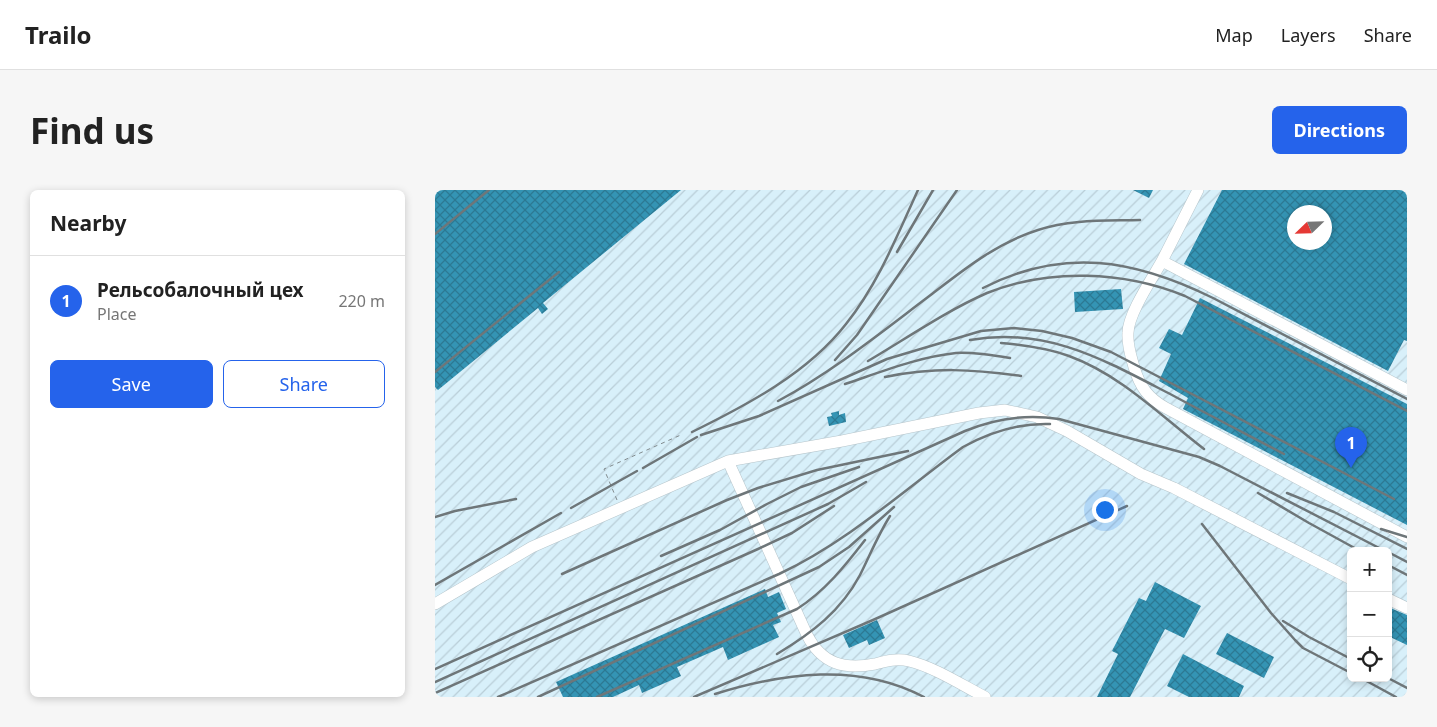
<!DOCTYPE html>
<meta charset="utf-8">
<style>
body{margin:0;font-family:"Noto Sans",sans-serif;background:#f6f6f6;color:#222}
.controls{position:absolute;right:15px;bottom:15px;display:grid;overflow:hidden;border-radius:8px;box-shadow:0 2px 8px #0003}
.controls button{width:45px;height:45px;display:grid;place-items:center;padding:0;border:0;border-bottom:1px solid #e0e0e0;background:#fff;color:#222;font:25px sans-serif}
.compass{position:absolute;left:852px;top:15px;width:45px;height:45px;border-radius:50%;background:#fff;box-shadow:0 2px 8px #0003;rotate:247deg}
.you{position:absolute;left:669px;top:319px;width:18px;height:18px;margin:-12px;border:4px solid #fff;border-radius:50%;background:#1a73e8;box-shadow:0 0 0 8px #1a73e833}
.badge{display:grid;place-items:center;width:32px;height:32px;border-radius:50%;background:#2563eb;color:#fff;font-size:16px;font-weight:700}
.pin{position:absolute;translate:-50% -41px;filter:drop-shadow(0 1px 2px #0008)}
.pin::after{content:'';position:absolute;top:26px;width:18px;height:15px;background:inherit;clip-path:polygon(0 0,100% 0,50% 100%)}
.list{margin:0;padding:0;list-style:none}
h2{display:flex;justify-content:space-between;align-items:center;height:65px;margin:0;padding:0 20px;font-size:21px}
h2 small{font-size:16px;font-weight:400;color:#767676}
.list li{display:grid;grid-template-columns:32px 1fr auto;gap:15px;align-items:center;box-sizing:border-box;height:90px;padding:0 20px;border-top:1px solid #e0e0e0}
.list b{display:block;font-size:19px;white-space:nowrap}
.list p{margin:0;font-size:16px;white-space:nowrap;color:#767676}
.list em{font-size:16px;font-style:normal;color:#767676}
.actions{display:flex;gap:10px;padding:15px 20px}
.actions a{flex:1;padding:11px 0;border:1px solid #2563eb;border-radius:8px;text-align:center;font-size:18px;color:#2563eb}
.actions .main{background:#2563eb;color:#fff}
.icon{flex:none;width:28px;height:28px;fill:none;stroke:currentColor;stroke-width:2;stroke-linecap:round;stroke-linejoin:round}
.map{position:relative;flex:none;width:972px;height:507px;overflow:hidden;border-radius:8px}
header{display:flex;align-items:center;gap:30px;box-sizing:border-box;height:70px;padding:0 25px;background:#fff;border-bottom:1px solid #e0e0e0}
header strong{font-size:24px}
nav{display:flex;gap:28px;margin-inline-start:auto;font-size:18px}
.intro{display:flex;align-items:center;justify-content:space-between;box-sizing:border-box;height:120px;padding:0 30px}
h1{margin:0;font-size:35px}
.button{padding:12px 22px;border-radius:8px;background:#2563eb;color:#fff;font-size:18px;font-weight:700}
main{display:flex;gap:30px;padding:0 30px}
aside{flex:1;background:#fff;border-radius:8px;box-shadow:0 2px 8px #0003}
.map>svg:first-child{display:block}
.industrial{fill:url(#industrial-furrows);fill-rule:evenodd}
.building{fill:url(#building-cross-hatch);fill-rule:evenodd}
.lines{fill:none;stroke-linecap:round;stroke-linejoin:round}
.minor-casing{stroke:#b6c5cb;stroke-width:12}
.path{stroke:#818a8d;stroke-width:1;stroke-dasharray:4 4;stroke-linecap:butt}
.minor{stroke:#fff;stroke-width:11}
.rail{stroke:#6e7679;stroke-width:2.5}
</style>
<header>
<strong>Trailo</strong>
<nav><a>Map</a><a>Layers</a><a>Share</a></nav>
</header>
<div class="intro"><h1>Find us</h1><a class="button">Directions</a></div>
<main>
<aside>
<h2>Nearby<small></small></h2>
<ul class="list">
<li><span class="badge">1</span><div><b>Рельсобалочный цех</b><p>Place</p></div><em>220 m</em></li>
</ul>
<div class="actions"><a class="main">Save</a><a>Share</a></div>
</aside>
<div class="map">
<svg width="972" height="507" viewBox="0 0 972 507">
<defs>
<pattern id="industrial-furrows" width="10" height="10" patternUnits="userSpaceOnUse" patternTransform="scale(1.25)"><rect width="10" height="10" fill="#d8f0fa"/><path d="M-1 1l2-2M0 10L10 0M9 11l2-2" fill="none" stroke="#b9ced7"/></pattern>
<pattern id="building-cross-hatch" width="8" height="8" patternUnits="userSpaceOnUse" patternTransform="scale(1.25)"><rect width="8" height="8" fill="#3494b4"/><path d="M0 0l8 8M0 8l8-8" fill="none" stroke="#2c7993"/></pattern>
</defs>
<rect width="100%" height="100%" fill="#edf9fe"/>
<path class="industrial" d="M0,0H972V507H0ZM859,22H889V52H859ZM916,361H953V488H916Z"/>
<path class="building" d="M0,0H246L108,113L113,119L107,124L103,118L3,200L0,197Z
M698,0H718L714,8Z
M787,0H972V151L969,150L953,181L749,74ZM860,22H890V52H860Z
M686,99L688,119L640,122L639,102Z
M765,108L972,214V335L748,219L753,208L724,191L736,164L724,158L734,139L747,145Z
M404,221V225L410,223L411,232L394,236L392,227L397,226L396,223Z
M720,392L766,416L749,448L730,439L695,507H662L683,464L677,461L704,408L711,411Z
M330,399L333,407L344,402L351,419L342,423L346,432L338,435L344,447L293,470L288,457L242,477L246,486L207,503L204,495L178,507H128L121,492Z
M953,417L972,425V455L953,446Z
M442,430L450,448L434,455L432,450L414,458L408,445Z
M792,443L839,467L829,488L781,464Z
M748,464L809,496L804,507H754L732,496Z"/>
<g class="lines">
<defs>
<path id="minor" d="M763,0L727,71L972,200
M727,71C717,89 693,124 693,143C692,155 696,166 699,177C705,197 713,208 731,218L972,347
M293,271L372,445C387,474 409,480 440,474C451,471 462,468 474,471C499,477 527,495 550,507
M953,409L972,418
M0,414L97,357L293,271L407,251L544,223L570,220L602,227L632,241L706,284L739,298L916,389"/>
</defs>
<use href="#minor" class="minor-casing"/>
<path class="path" d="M182,310L169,279L248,244"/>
<use href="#minor" class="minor"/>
<path class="rail" d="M0,44L54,0
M462,62L498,0
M548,98C628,57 699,69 778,108L972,209
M535,150C612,136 671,171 737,205C774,225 811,244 849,264
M566,153C589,155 612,158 634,166C686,185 726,226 769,259
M400,170L422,145L522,0
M433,171C472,148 511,121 552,103C614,78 689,81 750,106L972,221
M0,182L124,82
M450,187C500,177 536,179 586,186
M410,194C446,182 483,167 521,163C539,162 557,165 575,168
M343,211C397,182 444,144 493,107C527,81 561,53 603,40C636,29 671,31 705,30
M257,242C312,215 373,183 411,134C443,94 462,46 483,0
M266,245L324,226L452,169L546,141L579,138L607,141L637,148L676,162L959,309
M208,278L262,247
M823,303L874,333L925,361
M852,303L899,322L972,359
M136,318L202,281
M0,327L20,321L81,309
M767,334L836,423L860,450L868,458L916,483
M946,339L972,347
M953,362L972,372
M226,366L285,340L332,314L366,297L424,277
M953,375L972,385
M127,384L292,310L323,298L382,280L473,261
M0,395L126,323
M848,431L874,447L916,469
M342,464C377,443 406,421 425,385C435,365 443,345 455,326
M0,479L530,241C561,228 591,224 624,229L764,267L785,276L950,361
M926,488L961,507
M953,488L972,498
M0,492L393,314L431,292
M0,503L323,359L357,343L399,316
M280,504C348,483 423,472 489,507
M63,507L344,384C412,352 468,301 528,257C555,242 584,233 615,234
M103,507L384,377L414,357L459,317
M162,507L362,419C390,401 410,376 430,350
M259,507L438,430L692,316"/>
</g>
</svg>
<div class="controls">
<button>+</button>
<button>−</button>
<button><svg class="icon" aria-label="locate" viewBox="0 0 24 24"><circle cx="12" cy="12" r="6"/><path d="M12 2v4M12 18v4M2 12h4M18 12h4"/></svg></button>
</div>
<svg class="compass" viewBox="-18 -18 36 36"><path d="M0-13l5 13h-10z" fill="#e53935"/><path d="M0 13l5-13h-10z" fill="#767676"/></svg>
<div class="you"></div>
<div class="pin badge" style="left:916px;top:278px">1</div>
</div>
</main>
